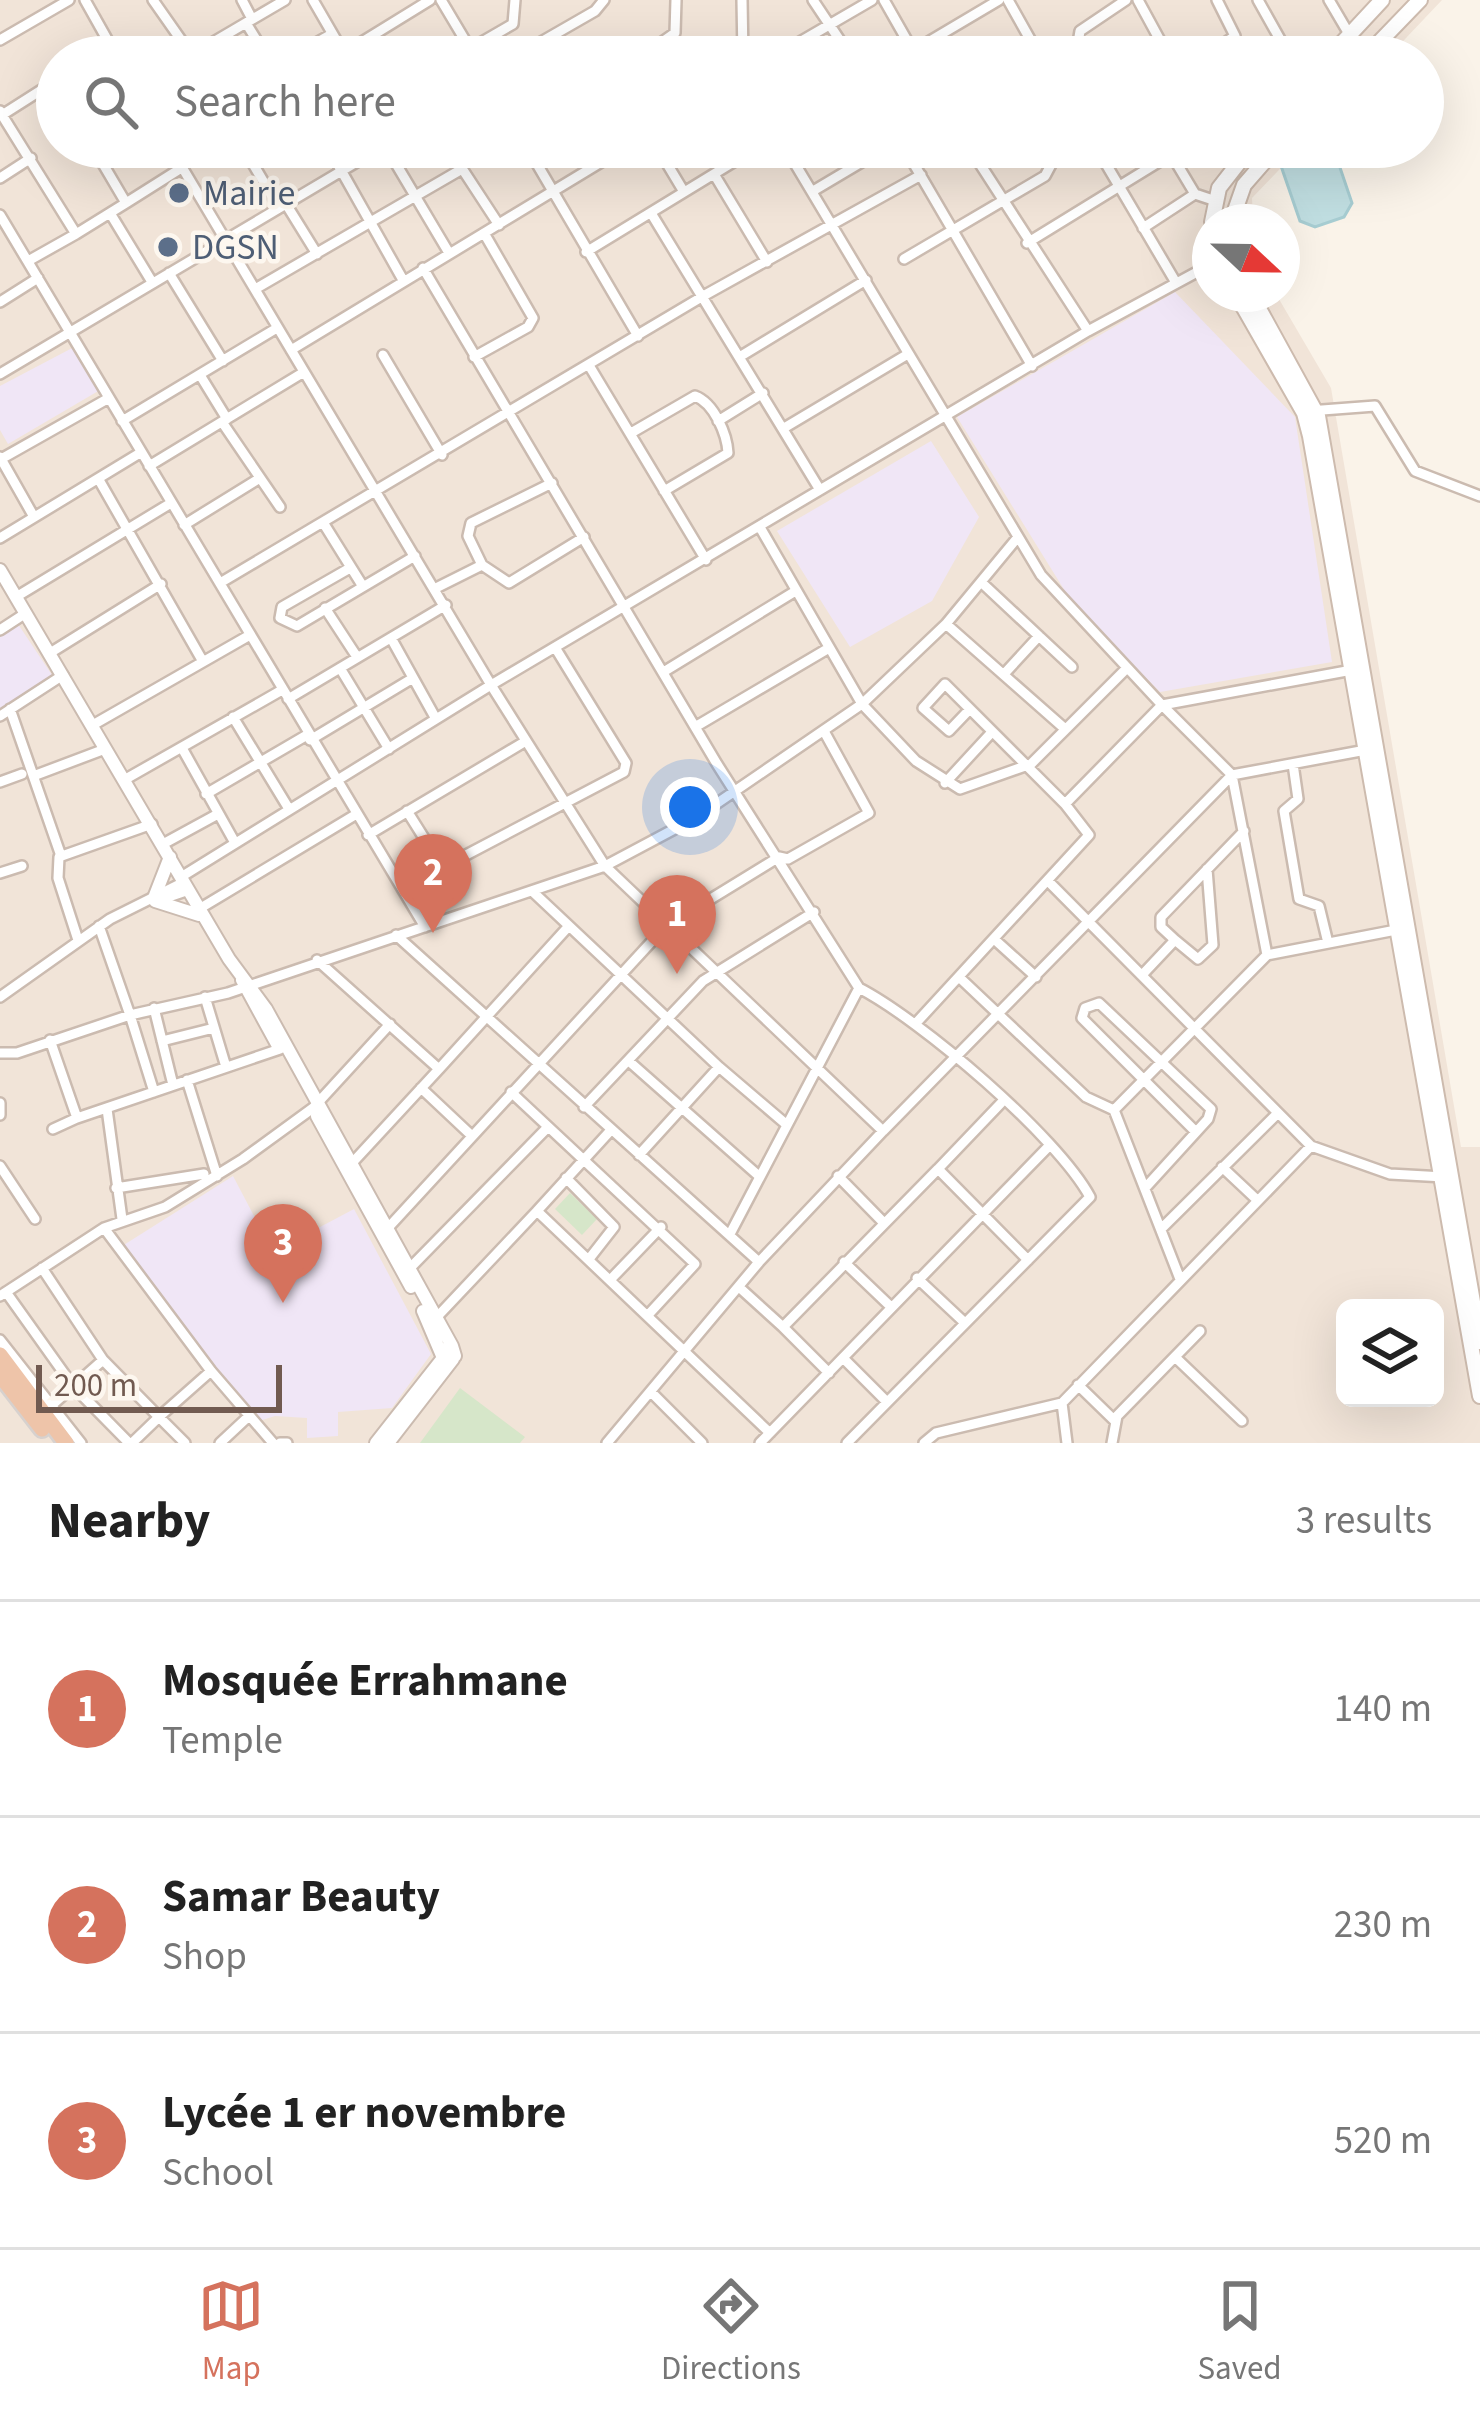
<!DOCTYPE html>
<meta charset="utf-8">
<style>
body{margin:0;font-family:"Source Sans 3",sans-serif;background:#f6f6f6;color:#222}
.controls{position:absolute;right:36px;bottom:36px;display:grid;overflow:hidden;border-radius:18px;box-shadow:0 12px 48px #0002}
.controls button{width:108px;height:108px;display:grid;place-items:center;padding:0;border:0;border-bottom:3px solid #e0e0e0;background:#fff;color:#222;font:60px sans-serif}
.compass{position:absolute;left:1192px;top:204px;width:108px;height:108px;border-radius:50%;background:#fff;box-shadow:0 12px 48px #0002;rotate:112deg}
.scale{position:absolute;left:36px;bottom:30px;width:246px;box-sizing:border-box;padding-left:12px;border:6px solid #715a50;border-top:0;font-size:33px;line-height:42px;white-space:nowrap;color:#715a50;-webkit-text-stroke:9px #fdf7ef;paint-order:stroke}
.you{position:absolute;left:690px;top:807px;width:42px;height:42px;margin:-30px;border:9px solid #fff;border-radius:50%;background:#1a73e8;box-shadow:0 0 0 18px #1a73e833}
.badge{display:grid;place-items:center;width:78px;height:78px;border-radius:50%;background:#d5725d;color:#fff;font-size:39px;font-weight:700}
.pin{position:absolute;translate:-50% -99px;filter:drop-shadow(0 3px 6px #0008)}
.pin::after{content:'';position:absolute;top:63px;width:42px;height:36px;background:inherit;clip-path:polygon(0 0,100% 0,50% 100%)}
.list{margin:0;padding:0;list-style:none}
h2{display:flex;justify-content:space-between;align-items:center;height:156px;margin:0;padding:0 48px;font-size:51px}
h2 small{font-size:39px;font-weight:400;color:#767676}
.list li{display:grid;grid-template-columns:78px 1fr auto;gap:36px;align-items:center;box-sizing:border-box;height:216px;padding:0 48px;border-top:3px solid #e0e0e0}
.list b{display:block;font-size:45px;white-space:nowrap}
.list p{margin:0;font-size:39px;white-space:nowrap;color:#767676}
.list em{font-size:39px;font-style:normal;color:#767676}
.icon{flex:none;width:66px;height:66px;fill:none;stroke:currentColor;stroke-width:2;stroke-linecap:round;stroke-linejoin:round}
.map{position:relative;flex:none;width:1480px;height:1443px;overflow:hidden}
.search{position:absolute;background:#fff;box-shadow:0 12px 48px #0002;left:36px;right:36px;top:36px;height:132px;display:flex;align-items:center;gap:30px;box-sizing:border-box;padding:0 42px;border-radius:66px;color:#767676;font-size:45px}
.sheet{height:804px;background:#fff}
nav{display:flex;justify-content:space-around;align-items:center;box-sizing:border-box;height:168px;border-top:3px solid #e0e0e0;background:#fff;font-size:33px;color:#767676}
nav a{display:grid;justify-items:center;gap:6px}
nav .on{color:#d5725d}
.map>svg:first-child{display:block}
.residential{fill:#f1e4d8;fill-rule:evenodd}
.education{fill:#f0e6f6}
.green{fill:#d6e6c9}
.water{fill:#c0dee1;stroke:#a7cdd2;stroke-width:3}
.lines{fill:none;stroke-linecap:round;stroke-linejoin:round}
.minor-casing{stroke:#cbbbb0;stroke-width:14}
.tertiary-casing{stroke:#cbbbb0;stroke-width:16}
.secondary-casing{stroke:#cdbbae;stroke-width:18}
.trunk-casing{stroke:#d7d1ce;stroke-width:20}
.minor{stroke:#fff;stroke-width:9}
.tertiary{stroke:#fff;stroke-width:12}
.secondary{stroke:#fff;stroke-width:14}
.trunk{stroke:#eec4a9;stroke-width:15}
.service-dot{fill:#5c6f8a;stroke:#fdf7ef;stroke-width:4.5}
.labels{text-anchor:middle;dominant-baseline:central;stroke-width:9;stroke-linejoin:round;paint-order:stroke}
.service-label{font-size:36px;fill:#4e5e75;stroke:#fdf7ef;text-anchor:start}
</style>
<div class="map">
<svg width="1480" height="1443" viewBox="0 0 1480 1443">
<rect width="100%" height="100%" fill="#faf3e9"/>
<path class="residential" d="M0,0H1442L1388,57H57V147H1301L1252,198L1253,222H1210V294H1276L1331,388L1461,1147H1480V1443H0ZM1345,1308H1435V1398H1345Z"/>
<path class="education" d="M1175,292L1295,417L1332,662L1160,692L1073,604L957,417Z
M76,346L100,390L8,444L0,430V386Z
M931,441L979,517L932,601L850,647L777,531Z
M18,624L52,675L0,709V635Z
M233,1176L273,1252L354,1209L431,1354L392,1408L338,1412V1436L307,1438V1418L275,1416L256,1422L119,1248Z"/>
<path class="green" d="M570,1193L597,1219L582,1235L555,1209Z
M460,1388L525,1437L520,1443H420Z"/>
<path class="water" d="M1287,147H1333L1352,203L1344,217L1315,227L1300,221L1280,163Z"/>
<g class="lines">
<defs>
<path id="minor" d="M85,0L117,57
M153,0L193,57
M242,0L252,19
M313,0L346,57
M441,0L475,57
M742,0L743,57
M813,0L851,57
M884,0L913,51
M1008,0L1040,57
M1138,0L1169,57
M1258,0L1290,57
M1329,0L1349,34
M246,23L267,57
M0,40L69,0
M344,53L430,0
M188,57L285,0
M291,57L332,34
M456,57L513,24L515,0
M515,57L595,11L604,0
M641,57L675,33L676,0
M774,57L872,0
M916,57L913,51L999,0
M1086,57L1078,43L1080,31L1126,0
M1204,57L1235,36L1217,0
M0,111L2,115L57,80
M2,115L76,234L126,203L93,147
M243,147L279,208
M328,147L403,280
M386,147L449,253
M448,147L499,225
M527,147L638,336
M657,147L684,192
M785,147L1041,575L1162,705L1352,670
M904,147L1032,366
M969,147L1088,331
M1096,147L1175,281
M1227,147L1237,161
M1171,154L1195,194L1213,200
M714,174L767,262
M0,178L31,158
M813,191L887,147
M126,203L183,167
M286,204L317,254
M110,213L152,282
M651,213L820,490
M0,215L425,927
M1143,228L1195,194
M1027,243L1183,147
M586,252L758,147
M904,259L1045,176L1053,161L1050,147
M28,261L76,234
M423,268L717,764L859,988L730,1234
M169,273L223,361
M255,289L462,169
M0,302L38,278
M291,350L626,147
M383,355L442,455
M741,356L866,280
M474,357L528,327L533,318L484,233
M590,367L706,560
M0,374L382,147
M200,375L227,419
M1309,411L1375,406L1415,471L1480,496
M122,421L277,328
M718,421L763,393
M222,422L280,507
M784,428L908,354
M631,433L695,396C714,403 727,434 728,453L664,491
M0,457L34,517
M1,459L109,398
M149,466L304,372
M99,480L202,660
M324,524L362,585
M184,525L260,478
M0,538L140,453
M482,565L468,536L471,523L552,483
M350,568L282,607L280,618L297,626L415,556
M981,582L1072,667
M220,583L705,295L921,175
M436,588L482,565L509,583L584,537
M16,597L171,503
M325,608L357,657
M946,624L1018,537
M0,630L26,613
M391,638L436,719
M50,653L161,584
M340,668L389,749
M665,671L794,592
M1004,674L1039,636
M288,699L446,605
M10,709L61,856
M0,716L63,675
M233,717L289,809
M91,726L250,635
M695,727L829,648
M1064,728L946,624L862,704L916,761L960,789L1031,764L1126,669
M310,740L413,678
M182,748L234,841
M1293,764L1298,799L1284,811L1299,899L1319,906L1328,943
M36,775L105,749
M124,780L282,690
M0,782L22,774
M945,783L992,732
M206,794L307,735
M1065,804L1162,705L1232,775L1267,955L1114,1110L1180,1279
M407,811L439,862L447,865L624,772L626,763L556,649
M368,835L526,741
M163,844L218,814
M0,873L22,866
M181,877L491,685L1088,331L1210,265
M1048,881L1311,1146L1390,1174L1444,1177
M532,891L719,1067
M157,901L189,890
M199,909L355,815
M99,926L130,1015L228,993L605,866L491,685L170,147
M396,935L759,1262
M994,939L1036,977
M78,940L58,878L59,857L152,824
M1175,940L1198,959L1213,945L1207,869
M1267,955L1396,930
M317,960L439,1069L353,1162
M1142,975L1175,940L1161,927V917L1244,831
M959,977L1086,1097L1114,1110
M0,997L110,919L184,882
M205,997L226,1067
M154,1008L173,1085
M917,1022L1089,835L1065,804L945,684L923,708L949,731L970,709
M50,1040L77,1118L280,1049
M162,1041L214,1028
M0,1053H17L130,1015L154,1092
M631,1063L760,1177
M439,1069L568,927
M187,1080L217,1176
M421,1088L472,1136
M511,1092L695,1264L648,1315
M1002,1102L938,1169L1028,1260
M0,1103V1115
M584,1107L703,981L814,912
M107,1109L122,1219
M53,1129L77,1118
M611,1130L537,1211L770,1433
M883,1131L1232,775L1366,750
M639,1155L719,1067L787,1125
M0,1166L35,1219
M1222,1167L1255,1198
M838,1176L883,1222
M566,1178L614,1227L589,1259
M1146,1187L1208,1119L1211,1109L1099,1003L1085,1008L1082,1018L1196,1132
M116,1188L204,1174
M104,1228L211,1371L273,1443
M1162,1228L1277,1114
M387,1229L665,927L779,857L788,859L869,813L825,733
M844,1262L889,1305
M411,1267L547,1128
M42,1268L103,1360L51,1406
M917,1278L965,1323
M611,1279L661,1227
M740,1288L783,1327
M6,1292L73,1386L129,1443
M0,1296L104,1228L165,1207L243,1159L313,1108L390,1024
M436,1318L537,1211
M0,1340L81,1443
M1175,1357L1242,1421
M843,1358L887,1402
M103,1360L159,1417L211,1371
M829,1373L783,1327L938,1169
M1078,1385L1114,1420
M653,1394L702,1443
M1062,1403L1067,1443
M132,1443L159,1417L185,1443
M220,1443L249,1416
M280,1443H287
M607,1443L759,1262L883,1131L605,866L697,817L862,704L761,529
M760,1443L1048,1147
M847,1443L1090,1197C1057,1136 921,1020 859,988
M924,1443L936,1433L1062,1403L1311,1146
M1112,1443L1117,1416L1200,1331"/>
<path id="tertiary" d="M0,570L229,959L266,1009L452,1346
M154,898L170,857
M155,901L199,915
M242,980L278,1046
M317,1116L411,1287
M423,1311L443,1358L455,1356L452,1346L442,1350
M376,1443L443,1358
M388,1443L453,1359"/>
<path id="secondary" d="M1329,57L1382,0
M1365,57L1420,0
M1212,222L1219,188L1251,147
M1231,222L1244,185L1277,147
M1236,294L1304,413L1310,436L1480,1396
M1251,294L1318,416L1480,1342"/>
<path id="trunk" d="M0,1355L66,1443
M0,1375L42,1429"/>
</defs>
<use href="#minor" class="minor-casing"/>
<use href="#tertiary" class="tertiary-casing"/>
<use href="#secondary" class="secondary-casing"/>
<use href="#trunk" class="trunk-casing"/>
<use href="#minor" class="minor"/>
<use href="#tertiary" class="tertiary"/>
<use href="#secondary" class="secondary"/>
<use href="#trunk" class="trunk"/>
</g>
<g class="service-dot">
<circle cx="179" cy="193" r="12"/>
<circle cx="168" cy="247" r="12"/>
</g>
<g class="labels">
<g class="service-label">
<text x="203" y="193">Mairie</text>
<text x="192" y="247">DGSN</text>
</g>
</g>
</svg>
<div class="controls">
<button><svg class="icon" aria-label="layers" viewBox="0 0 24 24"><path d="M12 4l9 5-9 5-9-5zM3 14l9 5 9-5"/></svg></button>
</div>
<svg class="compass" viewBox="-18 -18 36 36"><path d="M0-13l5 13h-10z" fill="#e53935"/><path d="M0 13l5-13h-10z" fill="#767676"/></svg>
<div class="scale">200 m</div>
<div class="you"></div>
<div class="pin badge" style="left:677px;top:974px">1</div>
<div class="pin badge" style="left:433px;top:933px">2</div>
<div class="pin badge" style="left:283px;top:1303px">3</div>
<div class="search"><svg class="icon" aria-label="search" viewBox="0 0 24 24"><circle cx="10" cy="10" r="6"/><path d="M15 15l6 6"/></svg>Search here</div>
</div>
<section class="sheet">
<h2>Nearby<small>3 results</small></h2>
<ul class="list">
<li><span class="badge">1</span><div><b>Mosquée Errahmane</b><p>Temple</p></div><em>140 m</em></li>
<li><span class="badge">2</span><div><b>Samar Beauty</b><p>Shop</p></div><em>230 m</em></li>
<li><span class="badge">3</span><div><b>Lycée 1 er novembre</b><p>School</p></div><em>520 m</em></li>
</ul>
</section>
<nav>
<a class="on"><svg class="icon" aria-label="map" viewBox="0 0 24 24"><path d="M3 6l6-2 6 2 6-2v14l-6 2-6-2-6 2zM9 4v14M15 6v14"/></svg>Map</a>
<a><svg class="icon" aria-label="directions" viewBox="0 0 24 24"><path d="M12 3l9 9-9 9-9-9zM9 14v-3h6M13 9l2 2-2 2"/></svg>Directions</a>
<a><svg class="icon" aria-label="saved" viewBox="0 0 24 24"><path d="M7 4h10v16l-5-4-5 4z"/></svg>Saved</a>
</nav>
